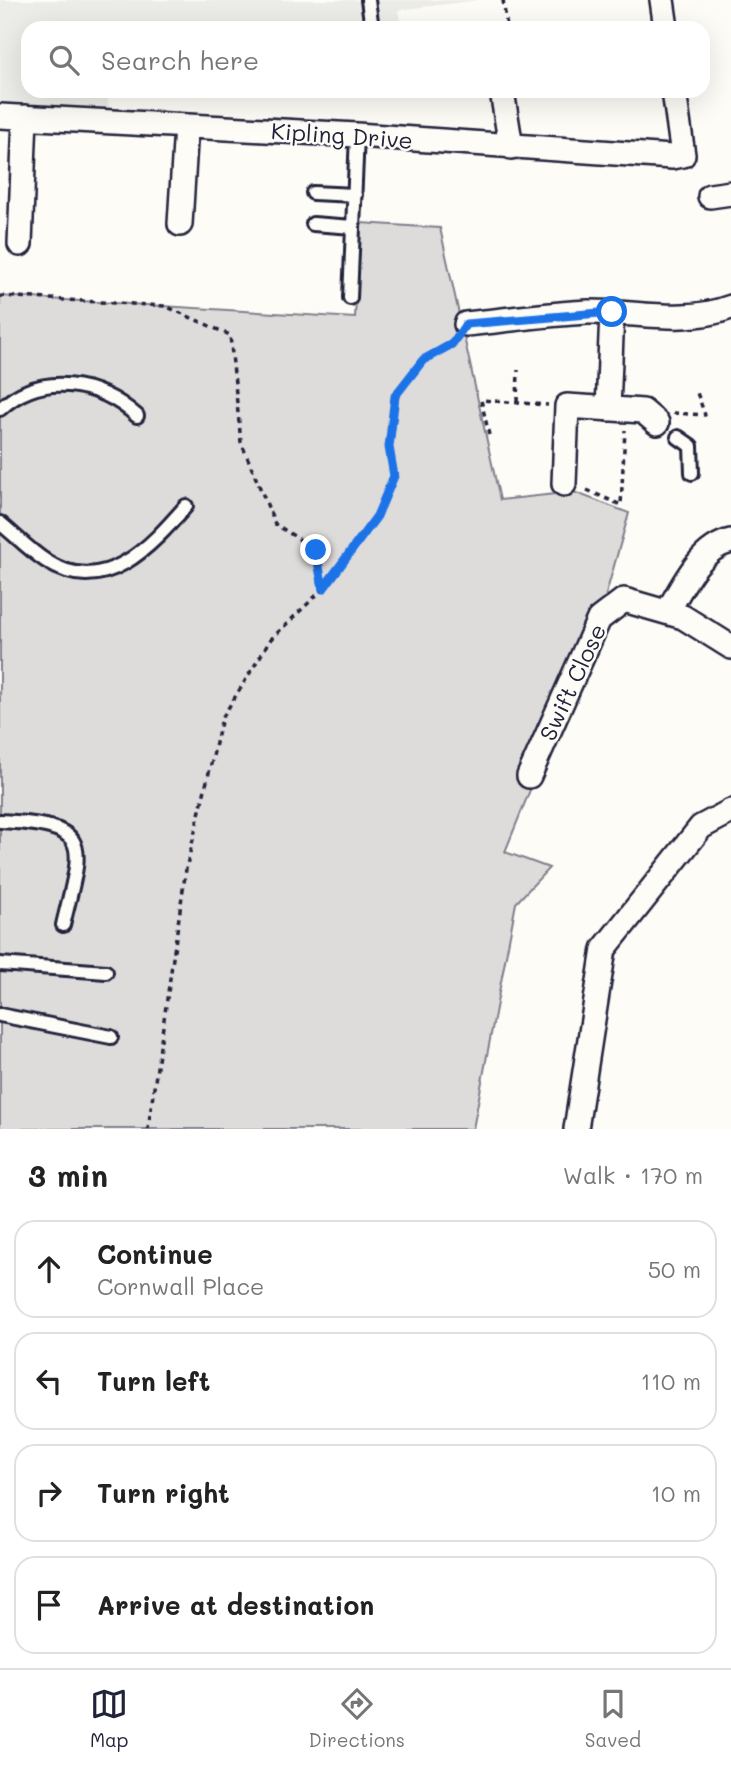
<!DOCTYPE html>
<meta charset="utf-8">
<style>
body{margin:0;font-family:Mali,sans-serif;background:#f2f2f2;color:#222}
.stop{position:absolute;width:21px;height:21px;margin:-16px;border:5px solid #1a73e8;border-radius:50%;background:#fff}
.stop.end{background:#1a73e8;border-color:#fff;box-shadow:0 2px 7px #0008}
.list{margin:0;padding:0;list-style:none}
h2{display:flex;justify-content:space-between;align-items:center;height:91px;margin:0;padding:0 28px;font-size:30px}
h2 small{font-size:23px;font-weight:400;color:#767676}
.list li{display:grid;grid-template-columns:46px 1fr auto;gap:21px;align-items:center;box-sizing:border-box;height:98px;margin:0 14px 14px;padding:0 14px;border:2px solid #e0e0e0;border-radius:21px}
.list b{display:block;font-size:26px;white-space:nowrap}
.list p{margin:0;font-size:23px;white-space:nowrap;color:#767676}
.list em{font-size:23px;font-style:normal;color:#767676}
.icon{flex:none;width:38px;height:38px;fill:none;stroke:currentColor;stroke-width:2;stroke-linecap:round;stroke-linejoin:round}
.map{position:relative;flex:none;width:731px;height:1129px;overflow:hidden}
.search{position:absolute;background:#fff;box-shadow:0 7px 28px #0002;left:21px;right:21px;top:21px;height:77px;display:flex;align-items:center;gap:18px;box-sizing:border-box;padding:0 24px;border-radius:21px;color:#767676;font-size:26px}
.sheet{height:539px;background:#fff}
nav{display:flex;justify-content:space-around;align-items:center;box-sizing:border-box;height:98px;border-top:2px solid #e0e0e0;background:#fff;font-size:19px;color:#767676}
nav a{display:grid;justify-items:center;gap:4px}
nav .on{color:#22223b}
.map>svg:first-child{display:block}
.built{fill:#ecece9}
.green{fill:#dddcdb;stroke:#807f8b;stroke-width:2}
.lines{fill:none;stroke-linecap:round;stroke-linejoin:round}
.service-casing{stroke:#22223b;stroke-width:18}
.minor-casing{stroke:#22223b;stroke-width:28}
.path{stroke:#22223b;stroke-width:3.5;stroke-dasharray:5 5;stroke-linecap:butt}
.service{stroke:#fdfcf7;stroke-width:12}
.minor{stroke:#fdfcf7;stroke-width:23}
.route{stroke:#1a73e8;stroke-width:9}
.labels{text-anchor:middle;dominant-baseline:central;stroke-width:5;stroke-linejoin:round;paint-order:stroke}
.street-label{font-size:23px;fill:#22223b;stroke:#fdfcf7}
</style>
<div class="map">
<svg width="731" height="1129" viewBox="0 0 731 1129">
<rect width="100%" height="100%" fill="#fdfcf7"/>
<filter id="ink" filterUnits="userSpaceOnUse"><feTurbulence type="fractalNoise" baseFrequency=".0143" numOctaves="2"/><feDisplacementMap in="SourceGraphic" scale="14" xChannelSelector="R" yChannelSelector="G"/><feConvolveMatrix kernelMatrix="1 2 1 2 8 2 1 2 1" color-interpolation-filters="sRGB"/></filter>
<g filter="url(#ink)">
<path class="built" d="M0,0H480L398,10L401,28H28V91H107L110,121L0,116Z"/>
<path class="green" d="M360,223L440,228L500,500L574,492L629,513L599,619L505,852L549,868L516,903L473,1129H0V296L355,318Z"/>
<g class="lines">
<defs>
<path id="service" d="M368,0L372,28
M313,193L355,195
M313,224L353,227
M350,298L357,135
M0,409C41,371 98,381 137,416
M678,437L691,446L692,473
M0,523C15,535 29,550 46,561C104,599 151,546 186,506
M0,821C96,826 82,844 63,925
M0,964L106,972
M0,1015L111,1037"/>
<path id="minor" d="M662,0L666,28
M502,91L511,147
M0,116L357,135L672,157L683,155L674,91
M710,196L731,193
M180,224L186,126
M20,244L25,117
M466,324C506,320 547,314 588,312C637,311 683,325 731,307
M608,409L612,312
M564,484L567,406L643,411L657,423
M668,611C683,585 700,548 731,541
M529,776L599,619L624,600L683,617L731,647
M576,1129L604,949L701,827L731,811"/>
</defs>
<use href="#service" class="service-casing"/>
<use href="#minor" class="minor-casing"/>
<path class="path" d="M503,0L507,28
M0,296L165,306L230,335L241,442L275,524L316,550L323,589L271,639L222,718L186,869L148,1129
M517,402L518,370
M673,413L705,415L696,390
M489,435L481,400L548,405
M587,490L621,505L625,430
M324,587L377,516L394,476L389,447L395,396L423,360L455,340"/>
<use href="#service" class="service"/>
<use href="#minor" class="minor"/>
</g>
</g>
<g class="lines" filter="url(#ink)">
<path class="route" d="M316,550L323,589L377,516L394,476L389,447L395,396L423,360L452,344L466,324L612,312"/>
</g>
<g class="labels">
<g class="street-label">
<text transform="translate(342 135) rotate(4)">Kipling Drive</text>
<text transform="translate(572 682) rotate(-65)">Swift Close</text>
</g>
</g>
</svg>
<div class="stop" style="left:612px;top:312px"></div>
<div class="stop end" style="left:316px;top:550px"></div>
<div class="search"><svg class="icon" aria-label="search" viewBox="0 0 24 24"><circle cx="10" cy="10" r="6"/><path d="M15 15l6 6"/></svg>Search here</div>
</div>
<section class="sheet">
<h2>3 min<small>Walk · 170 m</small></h2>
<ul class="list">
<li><svg class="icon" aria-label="ahead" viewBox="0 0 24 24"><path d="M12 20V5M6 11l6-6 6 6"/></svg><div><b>Continue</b><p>Cornwall Place</p></div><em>50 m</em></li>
<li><svg class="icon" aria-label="left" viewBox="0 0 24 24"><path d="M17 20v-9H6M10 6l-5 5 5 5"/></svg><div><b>Turn left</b></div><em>110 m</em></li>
<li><svg class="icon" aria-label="right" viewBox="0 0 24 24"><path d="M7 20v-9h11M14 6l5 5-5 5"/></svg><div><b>Turn right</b></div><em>10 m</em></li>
<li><svg class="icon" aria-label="arrive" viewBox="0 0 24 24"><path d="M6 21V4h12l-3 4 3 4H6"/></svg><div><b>Arrive at destination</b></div></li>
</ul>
</section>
<nav>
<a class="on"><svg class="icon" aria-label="map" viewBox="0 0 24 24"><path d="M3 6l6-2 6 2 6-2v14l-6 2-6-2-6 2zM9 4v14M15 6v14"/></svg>Map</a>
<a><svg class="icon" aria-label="directions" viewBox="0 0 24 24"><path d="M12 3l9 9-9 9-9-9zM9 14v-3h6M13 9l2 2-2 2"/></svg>Directions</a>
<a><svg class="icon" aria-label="saved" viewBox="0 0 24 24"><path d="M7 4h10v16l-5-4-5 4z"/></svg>Saved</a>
</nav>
